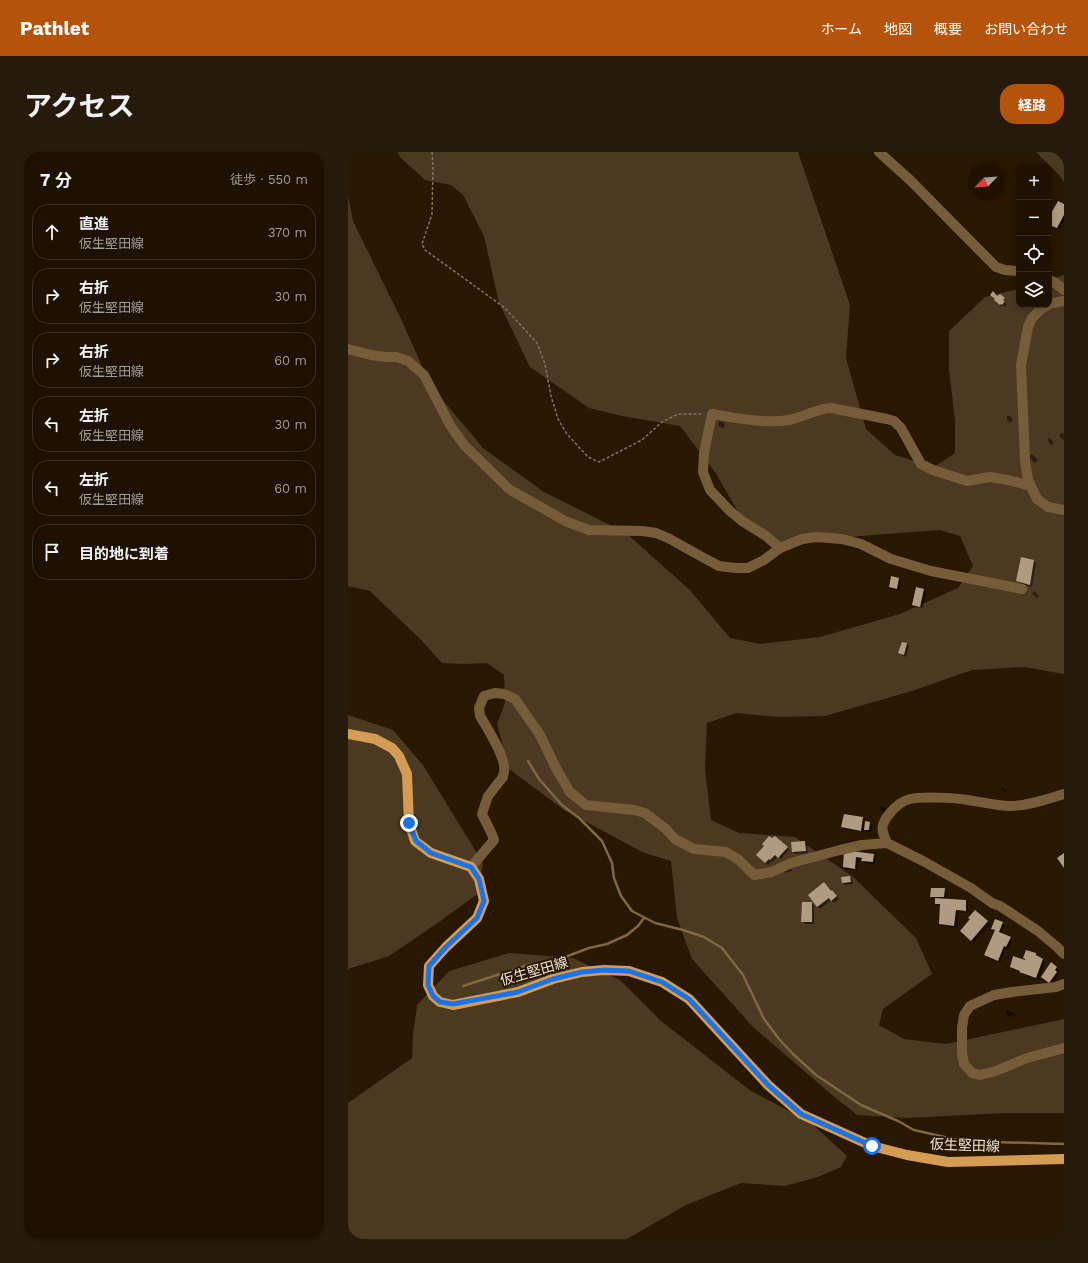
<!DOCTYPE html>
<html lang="ja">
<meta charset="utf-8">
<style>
body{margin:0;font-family:"Work Sans","Noto Sans JP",sans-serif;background:#261a0b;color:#f1f3f6}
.controls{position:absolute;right:12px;top:12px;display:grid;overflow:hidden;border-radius:8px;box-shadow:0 2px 6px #0003}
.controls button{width:36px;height:36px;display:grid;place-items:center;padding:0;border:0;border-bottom:1px solid #3c3123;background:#1e1101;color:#f1f3f6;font:20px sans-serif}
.compass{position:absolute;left:620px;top:12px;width:36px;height:36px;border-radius:50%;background:#1e1101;box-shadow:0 2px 6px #0003;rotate:245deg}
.stop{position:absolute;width:12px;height:12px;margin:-9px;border:3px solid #1a73e8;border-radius:50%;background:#fff}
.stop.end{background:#1a73e8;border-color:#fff;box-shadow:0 1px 4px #0008}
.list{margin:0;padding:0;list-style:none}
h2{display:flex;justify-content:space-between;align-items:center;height:52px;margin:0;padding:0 16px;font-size:17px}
h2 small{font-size:13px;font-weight:400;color:#a19d99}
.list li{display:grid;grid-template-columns:26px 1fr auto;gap:12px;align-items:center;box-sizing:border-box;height:56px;margin:0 8px 8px;padding:0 8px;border:1px solid #3c3123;border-radius:16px}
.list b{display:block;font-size:15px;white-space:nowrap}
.list p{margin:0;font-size:13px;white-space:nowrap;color:#a19d99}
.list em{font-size:13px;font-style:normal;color:#a19d99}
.icon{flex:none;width:22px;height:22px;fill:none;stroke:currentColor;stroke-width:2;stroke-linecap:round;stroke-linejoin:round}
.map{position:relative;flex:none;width:716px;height:1087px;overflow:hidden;border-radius:16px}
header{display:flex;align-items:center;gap:24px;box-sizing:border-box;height:56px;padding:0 20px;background:#b45309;color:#fff}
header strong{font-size:19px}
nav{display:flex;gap:22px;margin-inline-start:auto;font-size:14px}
.intro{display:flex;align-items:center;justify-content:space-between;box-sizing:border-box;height:96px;padding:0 24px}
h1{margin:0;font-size:28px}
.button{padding:10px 18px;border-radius:16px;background:#b45309;color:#fff;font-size:14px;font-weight:700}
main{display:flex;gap:24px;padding:0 24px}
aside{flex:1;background:#1e1101;border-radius:16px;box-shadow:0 2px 6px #0003}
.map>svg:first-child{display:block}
.green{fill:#4b3921}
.shadow{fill:#0007}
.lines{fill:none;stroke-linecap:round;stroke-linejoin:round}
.stream{stroke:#806741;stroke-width:2.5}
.building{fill:#b19b80}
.path{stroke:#837461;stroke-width:1.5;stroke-dasharray:3 2;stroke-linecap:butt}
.minor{stroke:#775c3a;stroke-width:10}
.major{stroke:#d59d53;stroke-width:10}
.route{stroke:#1a73e8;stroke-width:5}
.labels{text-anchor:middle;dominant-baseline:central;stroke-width:4;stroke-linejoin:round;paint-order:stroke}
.street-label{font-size:14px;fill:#f1e5d6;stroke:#281701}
</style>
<header>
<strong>Pathlet</strong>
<nav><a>ホーム</a><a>地図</a><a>概要</a><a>お問い合わせ</a></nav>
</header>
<div class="intro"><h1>アクセス</h1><a class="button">経路</a></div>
<main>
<aside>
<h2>7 分<small>徒歩 · 550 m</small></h2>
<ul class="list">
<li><svg class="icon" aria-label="ahead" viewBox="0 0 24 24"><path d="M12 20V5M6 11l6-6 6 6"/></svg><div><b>直進</b><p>仮生堅田線</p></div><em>370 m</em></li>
<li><svg class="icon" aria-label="right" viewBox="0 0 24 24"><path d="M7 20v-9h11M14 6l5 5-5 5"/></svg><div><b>右折</b><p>仮生堅田線</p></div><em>30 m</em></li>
<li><svg class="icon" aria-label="right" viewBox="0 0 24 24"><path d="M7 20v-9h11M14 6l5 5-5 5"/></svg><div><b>右折</b><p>仮生堅田線</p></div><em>60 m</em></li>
<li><svg class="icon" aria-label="left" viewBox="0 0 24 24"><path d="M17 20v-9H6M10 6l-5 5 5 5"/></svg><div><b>左折</b><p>仮生堅田線</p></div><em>30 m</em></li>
<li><svg class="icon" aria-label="left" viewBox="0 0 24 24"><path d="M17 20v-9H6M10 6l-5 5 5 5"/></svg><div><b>左折</b><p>仮生堅田線</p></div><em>60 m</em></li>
<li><svg class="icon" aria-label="arrive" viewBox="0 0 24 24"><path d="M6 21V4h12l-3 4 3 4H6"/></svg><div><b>目的地に到着</b></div></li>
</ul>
</aside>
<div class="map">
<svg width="716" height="1087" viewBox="0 0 716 1087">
<rect width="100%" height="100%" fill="#281701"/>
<path class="green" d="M49,0H450L502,153L498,206L518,277L547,303L586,315L607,301V269L601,218V179L637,145L671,137V153H701V129L716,123V522L676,515L624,518L567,538L477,564L430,565L389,561L359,571L357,617L363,668L391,681L447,685L504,724L568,786L584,822L535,857L531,873L556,887L598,892L716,867V961H658L559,966L509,963L484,943L406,876L344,807L329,766L323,709L294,700L216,658L161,617L149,572L157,551L156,523L139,511L117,512L94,511L72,487L22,439L0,434V44L5,69L53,167L83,234L135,296L196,340L278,381L342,438L382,486L412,492L472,485L552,462L610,436L625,414L612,384L592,378L512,384L434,395L396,370L367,320L332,274L274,264L241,256L182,215L151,151L136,84L115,43L103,33L77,28L52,5Z
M688,0H716V30L712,24Z
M0,563L45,578L75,613L135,711L131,741L91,770L41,804L0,817Z
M161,801L225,806L272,828L313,869L403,939L462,970L499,1004L493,1015L470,1025L437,1034L393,1031L338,1053L279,1087H0V951L64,906L65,883L69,853L101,819Z"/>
<path class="shadow" d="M716,53V69L712,77L701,74V67Z
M652,143L658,149L657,151L659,152L657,155L655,153L654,155L648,148Z
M659,264H662L664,266V270H661L659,268Z
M371,269L375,270L377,272L376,276L372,275L370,273Z
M714,281L716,282V287L715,288L711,283Z
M702,286L706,291L703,293L699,288Z
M684,302L690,308L687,311L681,305Z
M686,409L688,411L684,435L672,431L669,428Z
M551,427L553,430L551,438L544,437L542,435Z
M569,436L576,438L578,440L575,456L568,455L565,452Z
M686,439L691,444L689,446L684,442Z
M555,491L559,492L561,494L558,505L554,503L552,501Z
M653,636H656L659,640H656Z
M535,654L538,658L535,660L531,656Z
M497,663L515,666L517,668V670H521L524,673L523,680H519L516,677V680L497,677L495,675Z
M457,690L459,692L460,701L447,702L445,700Z
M439,695L441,698L433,707L430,704L425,710L424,709L420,713L409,703Z
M497,699L525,703L528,705L527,712L517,711L514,708L511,707L509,719L498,717L496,715Z
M442,715L444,719L438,721L436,719Z
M502,725L504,727L505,732L497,733L495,731Z
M596,737L599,740L598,748L618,749L620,751V761L610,760L609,776L594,774L592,772L593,754H590L588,751V747H586L583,744Z
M483,740L486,741L491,747L486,751L483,748L472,757L461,743Z
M464,751L466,754V772H457L454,769Z
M639,769L642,772L626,790L615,782Z
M654,771L657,773L653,782L662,786L664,788L661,797L658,796L652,811L639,805L637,802L647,779L644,776Z
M688,802L697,810L691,828L674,822L663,815L677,809L678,807Z
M709,816L711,818L709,821L710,823L704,832L696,827Z
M659,858L667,862L669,865L664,863L663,865L660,864L658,861Z"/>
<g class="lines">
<path class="stream" d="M180,609L191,627L214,653L231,666L254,689L264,711L266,726L273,744L284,759L307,771L335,778L356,785L374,796L395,823L416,867L431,887L445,902L468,923L513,953L550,969L566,978L614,989L716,992
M115,834L180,813L209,808L241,796L259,792L279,783L290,774L296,766"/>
</g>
<path class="building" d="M710,49L716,52V63L709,76L701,73V65Z
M645,139L649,144L652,142L657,146L655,148L657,149L654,153L653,152L652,153L646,148L647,147L642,143Z
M673,405L686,408L682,433L668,429Z
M543,424L551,426L549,437L541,435Z
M568,435L576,437L572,455L564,453Z
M554,490L559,491L556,503L550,501Z
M496,662L515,665L513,679L493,675Z
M517,669L522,670L521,678H516Z
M421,684L424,686L427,684L440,695L430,706L427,703L422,708L421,707L417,711L408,703L416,694L414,692Z
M457,689L458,699L444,700L443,690Z
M496,698L526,702L525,710L513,709L514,706L508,705L507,717L495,715Z
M716,701V716L709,706Z
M502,724L503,730L494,731L493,725Z
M476,730L483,739L484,738L489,744L483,749L481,746L469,755L460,743Z
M583,736H597L596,745H582Z
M587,746L618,748V759L608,758L606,774L591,772L592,752H587Z
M454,750H464V770H453Z
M627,758L640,769L623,789L612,779L622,767L620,766Z
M647,767L655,770L651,780L663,785L658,795L656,794L650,809L636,803L647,778L643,777Z
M678,798L688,801V803L695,807L688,826L671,820L672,819L662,815L665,804L677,808V807L675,806Z
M703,810L709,815L707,818L709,820L701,831L693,825Z"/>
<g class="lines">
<path class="path" d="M84,0L85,15L84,62L74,92L77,98L157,156L189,191L197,212L203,244L210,267L219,282L240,305L251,310L294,288L314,270L330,262H355"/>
<path class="minor" d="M531,0L562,28L648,115L657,118L671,119
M701,128L706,130L716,138
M701,152L716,149
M700,153L693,157L684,166L680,175L673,213L677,309L680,328L689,347L700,355L716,358
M0,197L23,203L38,205H48L60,209L76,223L102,273L116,293L161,337L219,370L241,378L294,379L308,381L320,386L356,406L371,414L387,416H400L416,408L432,396L454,387L468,385L494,387L513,392L543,407L583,419L674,437
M432,396L418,384L394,369L382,359L362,338L355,320L356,301L364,262C389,266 416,272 441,268C456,265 467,257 483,256L539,267L546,269L553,276L573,312L585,318L619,329L642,325L660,328L683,334
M539,691C533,678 532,673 542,661C547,655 554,649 562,647C574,644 607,646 620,648C634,650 648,654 662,654C680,654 699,647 716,642
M123,715L146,688C144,680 138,671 134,662L140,644L155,625V623C162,611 139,576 132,564L131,556L136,544L147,541L156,542L167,547L192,583L209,618L222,640L238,653L286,658L297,661L318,677L327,687L346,697L378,700L391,708L406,723L424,720L443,711L492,698L514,693L539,691L575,709L623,736L644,751L652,754L690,779L709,795L716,802
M716,832L708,835L664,840L646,843L622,854L616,863L614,876V901L616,912L624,921L632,923L648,919L679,906L716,896"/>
<path class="major" d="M0,582L27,587L44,596L51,604L59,622L61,671L67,689L83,701L123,715L131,727L136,749L129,766L98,795L81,814L80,833L85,844L92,850L105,853L170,840L205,827L234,820L256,818L281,819L314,830L341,847L420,933L453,962L524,994L559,1003L600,1010L716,1007"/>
</g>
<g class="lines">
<path class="route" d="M61,671L68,689L83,701L123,715L131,727L136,749L129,766L98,795L81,814L80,833L85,844L92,850L105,852L170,840L205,827L234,820L256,818L281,819L314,830L341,847L420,933L453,962L524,994"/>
</g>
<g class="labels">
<g class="street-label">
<text transform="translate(186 819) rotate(-16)">仮生堅田線</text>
<text transform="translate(617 993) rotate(2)">仮生堅田線</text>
</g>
</g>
</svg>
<div class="controls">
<button>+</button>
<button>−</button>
<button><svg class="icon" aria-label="locate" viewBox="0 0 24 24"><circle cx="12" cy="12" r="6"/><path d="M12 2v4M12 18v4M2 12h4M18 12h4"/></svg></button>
<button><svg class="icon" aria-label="layers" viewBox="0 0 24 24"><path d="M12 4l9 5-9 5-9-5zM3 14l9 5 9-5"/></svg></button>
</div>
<svg class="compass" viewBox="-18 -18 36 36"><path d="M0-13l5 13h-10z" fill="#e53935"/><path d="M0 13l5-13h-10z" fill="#a19d99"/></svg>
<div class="stop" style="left:524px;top:994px"></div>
<div class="stop end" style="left:61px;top:671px"></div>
</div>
</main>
